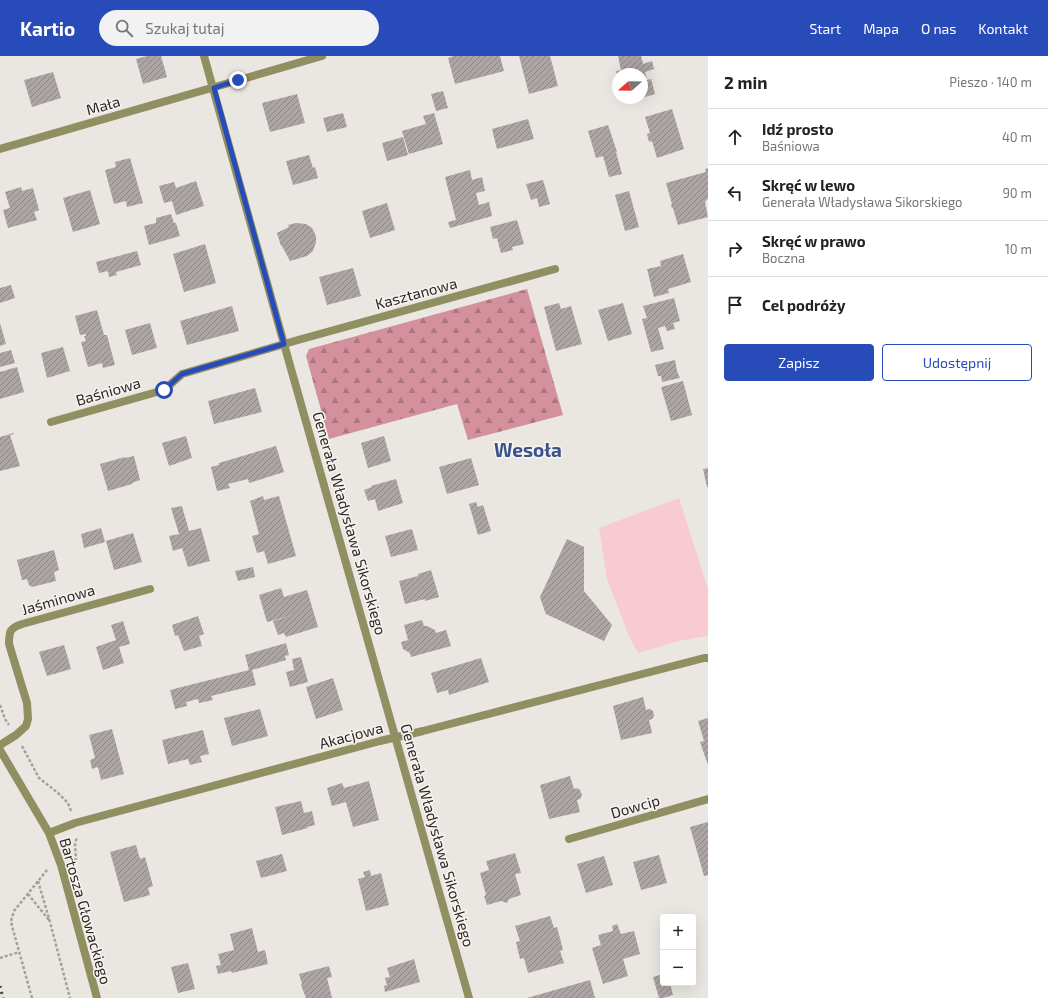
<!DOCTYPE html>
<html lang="pl">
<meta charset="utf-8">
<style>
body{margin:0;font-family:"Exo 2",sans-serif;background:#f2f2f2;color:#222}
.controls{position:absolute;right:12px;bottom:12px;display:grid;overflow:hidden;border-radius:4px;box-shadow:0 4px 16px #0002}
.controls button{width:36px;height:36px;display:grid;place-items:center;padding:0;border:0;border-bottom:1px solid #e0e0e0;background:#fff;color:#222;font:20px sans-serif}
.compass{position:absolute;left:612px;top:12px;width:36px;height:36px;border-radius:50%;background:#fff;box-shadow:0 4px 16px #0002;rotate:250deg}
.stop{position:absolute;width:12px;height:12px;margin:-9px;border:3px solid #284bba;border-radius:50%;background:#fff}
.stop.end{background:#284bba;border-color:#fff;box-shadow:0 1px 4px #0008}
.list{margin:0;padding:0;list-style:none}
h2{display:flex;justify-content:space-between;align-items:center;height:52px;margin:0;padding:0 16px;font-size:17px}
h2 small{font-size:13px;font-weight:400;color:#767676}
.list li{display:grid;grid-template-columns:26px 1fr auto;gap:12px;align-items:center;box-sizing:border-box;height:56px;padding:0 16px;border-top:1px solid #e0e0e0}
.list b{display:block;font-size:15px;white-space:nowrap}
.list p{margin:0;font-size:13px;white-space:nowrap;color:#767676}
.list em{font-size:13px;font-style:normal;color:#767676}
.actions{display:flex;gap:8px;padding:12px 16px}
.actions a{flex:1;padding:9px 0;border:1px solid #284bba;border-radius:4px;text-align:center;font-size:14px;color:#284bba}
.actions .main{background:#284bba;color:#fff}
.icon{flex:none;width:22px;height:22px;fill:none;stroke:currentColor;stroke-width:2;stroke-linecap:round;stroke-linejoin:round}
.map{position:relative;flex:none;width:708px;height:942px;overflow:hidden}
header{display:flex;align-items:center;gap:24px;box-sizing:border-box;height:56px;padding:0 20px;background:#284bba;color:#fff}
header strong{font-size:19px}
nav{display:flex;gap:22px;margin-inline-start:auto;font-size:14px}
.search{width:280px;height:36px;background:#f2f2f2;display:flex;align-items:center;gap:10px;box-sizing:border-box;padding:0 14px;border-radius:22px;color:#767676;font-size:15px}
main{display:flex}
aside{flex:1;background:#fff}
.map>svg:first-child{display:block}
.forest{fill:url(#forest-firs)}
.park{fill:#f8cbd3}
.building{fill:url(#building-hatch)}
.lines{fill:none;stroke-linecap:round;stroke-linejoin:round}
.path{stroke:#a4a19d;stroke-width:2.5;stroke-dasharray:3 2;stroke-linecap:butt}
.street{stroke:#908f61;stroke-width:8}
.rail{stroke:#3f3d3c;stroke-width:3;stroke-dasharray:2 4;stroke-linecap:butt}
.route{stroke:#284bba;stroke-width:5}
.labels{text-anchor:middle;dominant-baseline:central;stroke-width:3;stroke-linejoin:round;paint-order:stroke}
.street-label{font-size:15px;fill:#2a2827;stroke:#f7f3ee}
.district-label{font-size:19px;font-weight:bold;fill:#3b538d;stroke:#f7f3ee}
</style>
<header>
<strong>Kartio</strong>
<div class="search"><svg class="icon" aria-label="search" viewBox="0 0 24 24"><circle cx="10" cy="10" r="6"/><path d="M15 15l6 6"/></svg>Szukaj tutaj</div>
<nav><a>Start</a><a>Mapa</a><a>O nas</a><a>Kontakt</a></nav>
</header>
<main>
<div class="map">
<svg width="708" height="942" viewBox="0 0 708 942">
<defs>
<pattern id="forest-firs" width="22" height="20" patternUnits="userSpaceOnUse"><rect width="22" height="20" fill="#d4919d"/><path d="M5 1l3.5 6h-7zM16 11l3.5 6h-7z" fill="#ac7680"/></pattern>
<pattern id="building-hatch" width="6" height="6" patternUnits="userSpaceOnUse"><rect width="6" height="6" fill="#aca5a3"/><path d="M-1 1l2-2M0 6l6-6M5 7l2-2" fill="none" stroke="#8c8685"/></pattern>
</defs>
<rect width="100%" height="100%" fill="#eae6e1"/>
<path class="forest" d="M527,233L563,359L468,384L457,348L329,383L306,300L309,293Z"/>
<path class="park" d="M679,442L708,533V580L683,584L638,597L628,578L607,523L599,472Z"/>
<path class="building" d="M147,0H161L167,21L143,28L136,3Z
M454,0H500L504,15L455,28L448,2Z
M519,0H550L558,30L529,38Z
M618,0H641L643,8L652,5L654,13L645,16L647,24L651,23L655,38L642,42V18H618V22L616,15L621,14Z
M53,16L61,42L32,51L24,24Z
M443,35L448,52L436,55L431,38Z
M297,38L305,67L270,76L262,47Z
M623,42H640L624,47Z
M672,53L684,93L657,102L652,85L649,86L647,78L650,77L645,61Z
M343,57L347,71L327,76L323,62Z
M434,57L443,88L409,98L402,75L426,68L423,60Z
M528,63L534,83L497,93L492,73Z
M608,69L617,96H616L622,118L609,121L603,100L596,102L588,75Z
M403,81L408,99L387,105L382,87Z
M309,99L313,112L315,111L318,122L293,129L286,105Z
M130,102L143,147L127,151L126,145L114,148L105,114L116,111L115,106Z
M708,112V142L705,146L708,161L678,169L673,152H672L671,149L672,148L666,127L706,116L705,113Z
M470,114L472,124L482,121L485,135L476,137L479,149L489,146L492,160L450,172L448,166L456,164L445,121Z
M543,124L550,148L539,151L537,142L531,144L526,128Z
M196,125L204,150L176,159L172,145L164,147L159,130L174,126L176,132Z
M21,131L22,135L33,132L39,154L34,156L37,164L8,172L3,154L10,152L5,136Z
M90,134L100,168L73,176L63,142Z
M629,135L639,171L625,175L615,139Z
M387,147L395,174L370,182L362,155Z
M171,158L174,167H176L180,180L149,189L144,170L156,167V162Z
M517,164L524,188L512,191L513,194L501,197L497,182L493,183L490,171Z
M296,167L306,168L312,172L316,180V186L313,195L307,200L290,205L282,190H281L277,177L289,171L288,169Z
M205,188L216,227L184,236L173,198Z
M137,195L141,209L116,216L117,219L109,221L108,215L99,217L96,206Z
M683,198L691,226L668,233L669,237L654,241L647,213L661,210L660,205Z
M353,212L361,240L327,249L319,221Z
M11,229L15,242L0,247V232Z
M674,242L680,265L673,267L675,273L667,275L665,270L658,272L664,293L651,296L642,263L647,262L643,250Z
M559,247L561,253L571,250L582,288L556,295L544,251Z
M623,247L632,278L608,285L598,254Z
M232,250L239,275L187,289L180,265Z
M97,254L104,279H107L115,309L103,312L102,307L88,311L81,286L86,285L84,280H86V278L80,279L75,260Z
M0,267L6,288L0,290Z
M150,267L157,292L132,299L125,274Z
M63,291L70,315L47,322L41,297Z
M11,294L15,307L0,311V297Z
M675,304L677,315L680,322L662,326L661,320H658L655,309Z
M17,311L24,336L0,343V316Z
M683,325L692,359L671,365L661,331Z
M255,332L262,356L214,368L208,345Z
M14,377V378L10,379L20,410L0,415V381Z
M186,380L192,402L169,410L162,387Z
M384,380L391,405L368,412L361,387Z
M276,390L284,416L249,427L248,423L228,428L230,432L217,435L211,411L219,409V407Z
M134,400L140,424L132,427V428L108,435L100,408L125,401V402Z
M471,402L479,429L447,438L439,411Z
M708,412V431H707L703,413Z
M396,423L403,447L378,455L375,443L368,445L364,434L372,431L371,430Z
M263,440L264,444L279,440L296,500L268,508L264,495L257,497L252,480L259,478L250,445Z
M476,446L478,451L483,449L491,475L478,479L469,448Z
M182,450L189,475L201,472L210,505L188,511L182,492L173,495L169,480L179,478L171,452Z
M101,472L105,486L84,492L81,478Z
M412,473L418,494L391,501L385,480Z
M133,477L142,506L114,514L106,485Z
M567,483L584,491V535L612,569L604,585L546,558L545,556L540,541Z
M54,494L59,514L54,516L56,525L32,531L29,529L27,523L22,524L17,504Z
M253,511L255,521L238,525L235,515Z
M431,514L439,541L425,545V543L405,548L399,525L418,520V518Z
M281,532L284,541L307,534L318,571L286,581L284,577L278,579L273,565L293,559L267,566L259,539Z
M198,560L204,578L199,580L202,590L184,595L178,579L175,580L172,569Z
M422,564L424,570H427L435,574L436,577L446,574L451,590L411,601L410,597L403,593L401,586L408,584L404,569Z
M123,565L130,588L119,591L124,607L103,614L96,591L116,584L111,569Z
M286,587L289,599L285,600L286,604L252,614L256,629L211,640L213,644L199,647L198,643L186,646L187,650L175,653L170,634L249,614L245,599Z
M64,589L71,613L47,620L39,596Z
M301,601L308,626L290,631L286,616L294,614L292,603Z
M481,602L489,626L449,639L448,634L437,637L431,617Z
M333,622L343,654L316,663L306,631Z
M643,641L646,654L650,653L653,655L654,660L652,663L649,664L652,677L621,684L613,650Z
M260,653L268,680L232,690L224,662Z
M708,662V709L700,686L704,685L698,665Z
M112,673L124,718L101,724L98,711L92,713L90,704L95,702L89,679Z
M203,674L209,698L200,700L202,706L190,709L188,703L168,708L162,684Z
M570,720L574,733L577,732L580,734L582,739L580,743L577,744L580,756L549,763L540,729Z
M369,725L379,764L353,771L346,746L332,750L327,732L342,727L344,732Z
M301,745L304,757L312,755L315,769L307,771L308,772L282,779L275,751Z
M708,766V819L704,820L690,771Z
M136,789L140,803L145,801L153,830L148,832L150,839L124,846L110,796Z
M515,797L521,817L515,818L521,839L509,843L507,847L501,845L487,849L484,840L486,839L480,817L489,814L486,805Z
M282,798L287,815L261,822L256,805Z
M659,799L667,827L641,834L633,806Z
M604,800L613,829L586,837L577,808Z
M370,814L371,820L381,817L389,849L366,855L358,823L365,821L363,816Z
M550,860L554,872L557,871L563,894L560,895L564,907L528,917L524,902L520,903L516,886L520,885L515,870Z
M617,868L621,878L634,875L640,898L623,903L628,920L603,928L592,892L601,889L598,879L613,875L612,870Z
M252,872L258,896L265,894L268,908L232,917L231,915L218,918L216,910L221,909L218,898L234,894L230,878Z
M414,903L420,926L385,936L384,930L387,929L385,922L390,921L387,912Z
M188,907L195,933L178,937L171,911Z
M329,910L332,921L327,922L332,942H306L301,929L302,928L299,918Z
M663,918V927H670L673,939L663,942H659L653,921Z
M590,924L595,942H527Z"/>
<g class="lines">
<path class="path" d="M0,649L5,663L9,669
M22,690L39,722L58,737L68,747L71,755
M74,804L76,803L75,788L77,781
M38,825L50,866L70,942
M28,838L49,864
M0,902L19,896
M32,942L12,870L11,865L14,855L47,814L48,813"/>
<path class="street" d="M204,0L284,288L469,942
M0,93L322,0
M51,366L164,334L182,318L298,284L555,213
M0,689L16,679L26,670L28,663L27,647L9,588C9,575 10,572 22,568L150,533
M0,694L49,777L61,809L97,942
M49,777L75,767L380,685L423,675L704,602H708
M569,783L708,743"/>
<path class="rail" d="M0,930L3,942"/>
</g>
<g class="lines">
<path class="route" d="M164,334L182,318L284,288L214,32L238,24"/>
</g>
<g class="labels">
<g class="street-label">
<text transform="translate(103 49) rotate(-16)">Mała</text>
<text transform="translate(416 237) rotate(-15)">Kasztanowa</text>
<text transform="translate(108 335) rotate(-16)">Baśniowa</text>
<text transform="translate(350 467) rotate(74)">Generała Władysława Sikorskiego</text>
<text transform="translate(58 543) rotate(-16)">Jaśminowa</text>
<text transform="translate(351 679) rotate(-15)">Akacjowa</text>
<text transform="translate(635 750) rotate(-16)">Dowcip</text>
<text transform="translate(438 779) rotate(74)">Generała Władysława Sikorskiego</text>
<text transform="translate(86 855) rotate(74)">Bartosza Głowackiego</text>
</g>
<g class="district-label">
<text x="528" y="393">Wesoła</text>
</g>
</g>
</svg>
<div class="controls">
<button>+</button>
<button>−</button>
</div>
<svg class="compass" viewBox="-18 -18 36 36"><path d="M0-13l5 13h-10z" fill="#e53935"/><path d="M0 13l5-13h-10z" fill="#767676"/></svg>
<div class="stop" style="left:164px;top:334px"></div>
<div class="stop end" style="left:238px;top:24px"></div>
</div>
<aside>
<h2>2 min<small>Pieszo · 140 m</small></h2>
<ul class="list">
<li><svg class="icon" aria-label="ahead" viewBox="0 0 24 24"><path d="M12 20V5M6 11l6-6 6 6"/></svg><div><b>Idź prosto</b><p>Baśniowa</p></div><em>40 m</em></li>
<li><svg class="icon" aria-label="left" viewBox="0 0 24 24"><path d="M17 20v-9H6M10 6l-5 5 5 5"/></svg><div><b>Skręć w lewo</b><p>Generała Władysława Sikorskiego</p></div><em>90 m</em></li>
<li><svg class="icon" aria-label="right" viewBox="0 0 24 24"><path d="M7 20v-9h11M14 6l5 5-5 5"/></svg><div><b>Skręć w prawo</b><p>Boczna</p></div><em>10 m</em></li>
<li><svg class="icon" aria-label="arrive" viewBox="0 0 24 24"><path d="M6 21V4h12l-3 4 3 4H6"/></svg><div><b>Cel podróży</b></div></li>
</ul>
<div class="actions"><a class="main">Zapisz</a><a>Udostępnij</a></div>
</aside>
</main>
